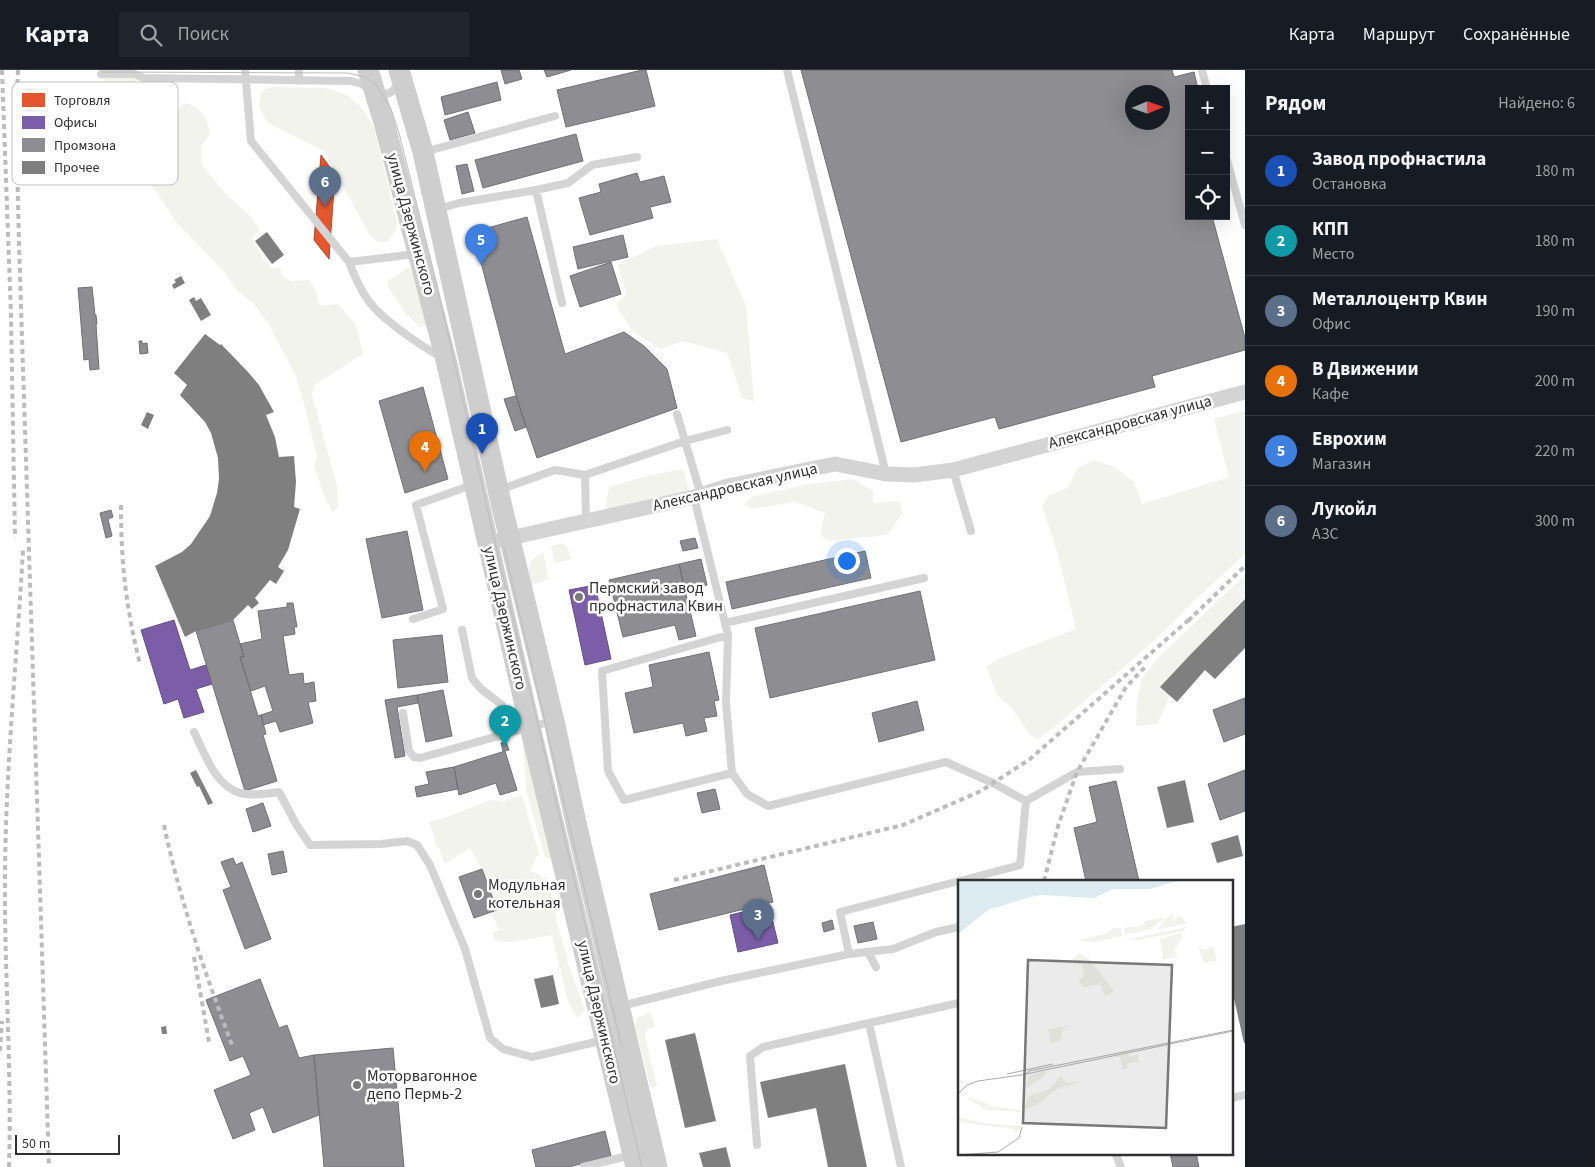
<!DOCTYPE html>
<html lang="ru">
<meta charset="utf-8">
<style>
body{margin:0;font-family:"Source Sans 3",sans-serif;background:#20242c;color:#f1f3f6}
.controls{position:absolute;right:15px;top:15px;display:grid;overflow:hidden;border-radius:0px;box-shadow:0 5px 20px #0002}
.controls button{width:45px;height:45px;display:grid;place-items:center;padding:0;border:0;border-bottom:1px solid #363941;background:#171b24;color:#f1f3f6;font:25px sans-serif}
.compass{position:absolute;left:1125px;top:15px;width:45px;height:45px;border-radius:50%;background:#171b24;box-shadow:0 5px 20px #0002;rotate:88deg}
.scale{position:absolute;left:15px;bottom:12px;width:105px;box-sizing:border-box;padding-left:5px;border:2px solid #303030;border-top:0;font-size:14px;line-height:18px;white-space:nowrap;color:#303030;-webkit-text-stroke:4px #fff;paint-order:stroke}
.you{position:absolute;left:846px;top:490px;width:18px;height:18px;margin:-12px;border:4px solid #fff;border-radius:50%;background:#1a73e8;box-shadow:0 0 0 8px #1a73e833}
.badge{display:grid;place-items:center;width:32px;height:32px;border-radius:50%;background:#787878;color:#fff;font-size:16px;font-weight:700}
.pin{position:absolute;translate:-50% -41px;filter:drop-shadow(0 1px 2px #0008)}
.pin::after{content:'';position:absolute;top:26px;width:18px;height:15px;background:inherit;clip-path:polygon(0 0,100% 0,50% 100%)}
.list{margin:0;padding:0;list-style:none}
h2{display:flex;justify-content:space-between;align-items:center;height:65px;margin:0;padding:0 20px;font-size:21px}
h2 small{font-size:16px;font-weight:400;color:#9ea1a6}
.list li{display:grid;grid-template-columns:32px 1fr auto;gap:15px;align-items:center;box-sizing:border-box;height:70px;padding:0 20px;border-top:1px solid #363941}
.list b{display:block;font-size:19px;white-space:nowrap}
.list p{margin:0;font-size:16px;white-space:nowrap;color:#9ea1a6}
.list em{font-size:16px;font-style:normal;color:#9ea1a6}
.icon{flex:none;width:28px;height:28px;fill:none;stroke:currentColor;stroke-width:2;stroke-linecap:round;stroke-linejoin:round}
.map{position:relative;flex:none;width:1245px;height:1097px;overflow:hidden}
header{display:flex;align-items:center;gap:30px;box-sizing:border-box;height:70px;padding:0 25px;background:#171b24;border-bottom:1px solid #363941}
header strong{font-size:24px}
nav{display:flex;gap:28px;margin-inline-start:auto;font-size:18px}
.search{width:350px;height:45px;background:#20242c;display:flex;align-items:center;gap:12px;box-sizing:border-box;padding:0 18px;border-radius:0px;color:#9ea1a6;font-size:19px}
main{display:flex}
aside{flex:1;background:#171b24}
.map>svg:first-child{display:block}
.green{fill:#f1f3ec}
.shops{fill:#e4572e;stroke:#ae4b2f}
.offices{fill:#7b5ea7;stroke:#645083}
.industry{fill:#8d8d92;stroke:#717175;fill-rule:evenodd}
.building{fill:#7f7f7f}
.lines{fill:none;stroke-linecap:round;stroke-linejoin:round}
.lane{stroke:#d4d4d4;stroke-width:8}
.street{stroke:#d4d4d4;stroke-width:15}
.secondary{stroke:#cecece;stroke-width:21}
.tram{stroke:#bcbcbc;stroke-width:1}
.rail{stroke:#bcbcbc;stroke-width:4;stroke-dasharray:5 4;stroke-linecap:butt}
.poi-dot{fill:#787878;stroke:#fff;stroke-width:2}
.labels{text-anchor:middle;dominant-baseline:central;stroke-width:5;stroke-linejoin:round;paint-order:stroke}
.street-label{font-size:16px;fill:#303030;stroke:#fff}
.poi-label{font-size:16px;fill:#303030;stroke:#fff;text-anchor:start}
.inset-road{fill:none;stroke:#acacac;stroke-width:1}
.view{fill:#787878;fill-opacity:0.15;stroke:#787878;stroke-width:2.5}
.inset-edge{fill:none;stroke:#303030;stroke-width:2.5}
.key{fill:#fff;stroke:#c1c1c1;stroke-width:1}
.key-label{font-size:14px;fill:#303030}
</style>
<header>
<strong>Карта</strong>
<div class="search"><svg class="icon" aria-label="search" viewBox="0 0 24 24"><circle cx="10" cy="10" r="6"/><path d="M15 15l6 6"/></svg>Поиск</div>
<nav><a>Карта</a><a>Маршрут</a><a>Сохранённые</a></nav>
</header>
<main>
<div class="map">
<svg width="1245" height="1097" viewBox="0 0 1245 1097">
<rect width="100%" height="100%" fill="#fff"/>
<path class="green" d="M112,5L133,8L148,23L163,45L176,40L185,33C201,36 207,48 210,63L201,77L202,95L225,123L251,147L260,160L252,169L263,190L272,198L280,197L282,206L291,211L309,210L315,220L320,236L338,234L356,255L363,284L314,315L312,325L337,416L338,437L333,443L325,428L314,396L317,387L304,334L296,307L268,253L254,234L236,219L222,199L177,153L158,124L135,95L124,52L112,34L105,16L104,7Z
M271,17L325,18L347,25L361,37L374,57L397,153L396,160L387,172C378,173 374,171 369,164L324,81L270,54C260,44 257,34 262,21Z
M717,169L746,236L754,331L742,328L727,283L683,271L661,279L632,261L616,235L626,224L618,195L656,176Z
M409,197L415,207L428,252L425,256L420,257L405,243L387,215L389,210Z
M1245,340V484L1196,529L1157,568L1053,658L1038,669L1030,665L1011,637L998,626L986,597L1000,588L1076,559L1058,485L1042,436L1048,426L1067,418L1078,398L1094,390L1114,397L1134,412L1142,434L1229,407L1214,349Z
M683,399L690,424L608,439L606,435L609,417L647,406Z
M854,409L873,421V433L899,431L903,443L887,465L828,471L820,464L825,443L795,432L753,439L744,435L751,427L809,414Z
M563,473L568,478L571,489L555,493L551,476Z
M543,482L548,507L547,510L530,516C528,495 525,494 543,482Z
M1245,505V526L1174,610L1166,635L1157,654L1136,656L1137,629L1142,608L1159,587Z
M523,675L534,685L552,788H545L526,720Z
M522,725L540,787L537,786L530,801L541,805L542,808L547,807L559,861L568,889L567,891L585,940L577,948L568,932L552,865L510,872L496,871L492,863L499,860L491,842L497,840L482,799L470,778L445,794L439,778L436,777L434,766L429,752L447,747L490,730L504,731Z
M651,942L655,957L646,960L645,967L657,1016L651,1019L635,956L638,947Z"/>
<path class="shops" d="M321,85L335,104L329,189L314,170Z"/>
<path class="offices" d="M595,515L611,589L585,595L569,520Z
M174,550L190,600L206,595L212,614L196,619L204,642L184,648L178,629L164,634L141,560Z
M769,836L778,873L738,882L730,845Z"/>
<path class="industry" d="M501,0H519L522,9L505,14Z
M544,0H571L547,7Z
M642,0H646L655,36L566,57L557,20Z
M801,0H1172L1174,7L1194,2L1198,19H1189V146H1212L1245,268V280L1152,306L1155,317L999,359L995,347L901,372ZM1132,22H1162V52H1132Z
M497,12L501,30L445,45L441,27Z
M468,42L475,63L450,70L444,50Z
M576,64L583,91L483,118L475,90Z
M467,94L474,121L462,124L456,96Z
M637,103L640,112L664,106L671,132L650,137L653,148L590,165L579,128L601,122L599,114Z
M527,147L565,284L624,262L644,276L667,299L677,338L537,388L516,326L473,162Z
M623,165L628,187L578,199L573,177Z
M611,192L621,224L580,237L570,206Z
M92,217L95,245H96L97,254H96L99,299L90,300L89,289L84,290L78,218Z
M139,271H142V274L147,273L148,283L140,284Z
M423,317L448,409L405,423L379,331Z
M516,326L526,357L515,361L504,329Z
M111,440L113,447L108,449L112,466L106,468L100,443Z
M407,461L423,540L382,548L366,469Z
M695,468L698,478L683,481L680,471Z
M865,481L871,508L732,539L726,512Z
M701,489L707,515L685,520L679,494Z
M679,494L696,566L679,570L675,555L623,567L609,510Z
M920,521L935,590L770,628L755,558Z
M287,533H293L297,557H294L295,564L283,566L289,605L303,603L304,614L314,612L316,631L308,632L313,653L280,662L276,651L263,655L261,645L273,641L265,616L251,621L240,587H244L240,574L262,569L258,541L287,537Z
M233,550L244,587H240L258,646L261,645L266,664L263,665L277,711L245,721L196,561Z
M442,565L448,612L398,618L393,570Z
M709,582L719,630L714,631L717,646L704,648L707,661L686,666L683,653L634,663L625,623L653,617L649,595Z
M443,620L452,666L426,672L417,625Z
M417,625L418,633L397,637L405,686L395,688L385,630Z
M1245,628V664L1224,672L1213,640Z
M917,631L924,660L879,672L872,643Z
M506,672L509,680L503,681L501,673Z
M505,681L517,720L500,725L496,713L459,725L454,697Z
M454,697L458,719L417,727L415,717L429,714L426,702Z
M1245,700V741L1220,750L1208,714Z
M1116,711L1139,811H1086L1074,758L1097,752L1089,717Z
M715,719L720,739L702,743L697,723Z
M263,733L271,756L253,762L246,739Z
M283,781L287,802L272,805L268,784Z
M233,788L236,795L242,792L271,869L245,879L223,820L231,817L221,792Z
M764,795L773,832L659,860L650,824Z
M482,799L497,840L474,848L459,807Z
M832,850L834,859L824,862L822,853Z
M873,852L877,869L858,873L854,856Z
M260,909L279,958L287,955L299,988L314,985L319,1045L273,1063L263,1037L249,1043L255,1060L233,1069L214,1020L251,1005L243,986L230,991L206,930Z
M393,978L404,1097H324L314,985Z
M605,1061L611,1086L569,1097H536L532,1080Z
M1170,1083H1196L1199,1097H1173Z"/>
<path class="building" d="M267,162L284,185L272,194L255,171Z
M181,206L185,213L174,219L172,215L176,212L174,210Z
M194,227L196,231L201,228L211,245L201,251L189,230Z
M205,264L220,275L221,274L248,302L259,315L274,342L266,345L275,367L279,387L294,386L296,412L294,437L300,439L288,480L278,497L284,501L276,514L270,510L255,528L259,533L252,539L248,535L233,550L196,561L185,567L155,496L182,482L191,474L210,446L217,423L219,409L218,388L211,363L205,352L180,325L187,315L174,303Z
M147,342L154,345L148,359L141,355Z
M1245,529V578L1215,609L1205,600L1177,632L1160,617L1190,585Z
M196,700L213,733L208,735L199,716L197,717L190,703Z
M1185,710L1194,752L1167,758L1157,717Z
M1238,765L1243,786L1217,793L1211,773Z
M1245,854V973H1244L1231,915V857Z
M553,905L559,934L541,938L534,909Z
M166,956L167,964H162L161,957Z
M695,963L716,1051L685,1058L665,970Z
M845,994L867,1097H828L816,1038L768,1048L760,1012Z
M726,1077L731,1097H703L699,1083Z"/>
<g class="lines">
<path class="lane" d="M245,0L251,71L349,192L416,184
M787,0L886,404
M1202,0L1207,19
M101,4H134L144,8L351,11L362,14L369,19
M299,11V0
M377,26L390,23L401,13
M424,82L555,46
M1226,87L1245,155
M536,120L562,233
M438,139L459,133L536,120L568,113L592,95L637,87
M349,192C354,205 360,219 368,230C380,248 421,276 441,287
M677,344L701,425
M953,400L971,461
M499,420L555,400L585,405
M694,427L728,565L602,601L608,701L624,730L732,703L747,724L768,736L946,692L993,713L1026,731
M586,451L585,405L685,371L727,360
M413,549L443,539L416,435L472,415
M725,553L924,508
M462,560L472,608L481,619L502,635L508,663
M728,565L726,633L732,703
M403,643L409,681L414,687L420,688L552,651
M194,662C204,682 215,716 240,723C252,726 266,724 279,722L296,754L310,775L381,774L407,771L417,775L430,795L465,879L490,968L503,979L532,987L604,970
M960,811L1020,795L1026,731L1077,702L1120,699
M868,882L876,897
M849,884L893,879L936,862L959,857
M621,936L721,911L849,884L840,842L959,811
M1231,1028L1245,1025
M757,1075L750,986L763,977L869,953
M1115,1083L1121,1097
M583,1097L632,1085
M901,1097L869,953L959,933"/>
<path class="street" d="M501,470L694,427L728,416L835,394L886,404L914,405L953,400L1245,322"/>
<path class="secondary" d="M368,0L384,52L446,290L530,657L636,1097
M399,0L423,82L501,433L554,651L576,753L657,1097"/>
<path class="tram" d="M101,2L348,3L365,7L376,15L391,39L399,63L437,215L491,455L642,1097
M504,478L621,974"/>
<path class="rail" d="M2,0L11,245L15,468
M18,0L16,45L19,174L49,1097
M121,435C121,494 126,538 140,594
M1188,551L1245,496
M164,755C180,831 205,903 232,975
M674,810L903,755L981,721L1030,689L1192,547
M1044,811L1058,756L1077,702L1126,617L1147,595
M194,887L209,972
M0,981L2,951
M9,1097C12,998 4,900 5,802C6,694 17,587 23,480"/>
</g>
<g class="poi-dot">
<circle cx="579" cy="527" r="5"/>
<circle cx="478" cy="824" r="5"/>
<circle cx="357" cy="1015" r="5"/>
</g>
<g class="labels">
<g class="street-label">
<text transform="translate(411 154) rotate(75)">улица Дзержинского</text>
<text transform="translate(1130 352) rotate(-15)">Александровская улица</text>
<text transform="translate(735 417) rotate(-13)">Александровская улица</text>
<text transform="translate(505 548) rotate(77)">улица Дзержинского</text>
<text transform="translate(599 942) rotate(77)">улица Дзержинского</text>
</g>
<g class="poi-label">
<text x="589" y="518">Пермский завод<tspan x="589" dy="18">профнастила Квин</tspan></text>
<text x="488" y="815">Модульная<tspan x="488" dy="18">котельная</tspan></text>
<text x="367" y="1006">Моторвагонное<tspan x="367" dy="18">депо Пермь-2</tspan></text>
</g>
</g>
<g transform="translate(958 810)">
<rect width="275" height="275" fill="#fff"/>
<path d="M215,32V41L222,35L229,43L198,50ZM202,38H207L193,49L167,55L165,48L184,46L187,41ZM229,47L225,51L181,60L171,59ZM155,48H163L165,56L137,62L121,60L147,54ZM223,53L224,58L216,70L220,76L205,80L202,59ZM240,66L246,70L255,66L259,81L246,83ZM121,73L131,79L156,111L147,116L142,104L125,107L121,101L126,95L123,84L116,85L114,80ZM111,145L105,149L102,161L93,163L90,150ZM190,170L180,174L181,182L169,184L170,188L165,190L162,177H155L170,174L172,177ZM87,191L88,195L68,208L71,195ZM103,196L108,203L124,201L99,209L78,225L66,229L70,217L91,209ZM12,217L37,227L63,230V232L28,230L10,219ZM0,237L26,243L62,246L61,251L56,252V249L7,243L0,241Z" fill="#f1f3ec"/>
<path d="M0,0H224L191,9H155L136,18L83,15L69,18L30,30L0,54Z" fill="#dbebef"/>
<path class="inset-road" d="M49,194L95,184M0,214L9,205L20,201L63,195L275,151M65,229L66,196L71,191L275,150M0,275L40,272L61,258L64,247"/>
<path class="view" d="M70,80L214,85L208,248L65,243Z"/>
<rect width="275" height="275" class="inset-edge"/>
</g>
<rect x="12" y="12" width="166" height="103" rx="8" class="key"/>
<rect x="22" y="23" width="23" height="14" fill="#e4572e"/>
<rect x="22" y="46" width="23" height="13" fill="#7b5ea7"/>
<rect x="22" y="68" width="23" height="14" fill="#8d8d92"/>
<rect x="22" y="91" width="23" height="13" fill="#7f7f7f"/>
<g class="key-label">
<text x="54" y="35">Торговля</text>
<text x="54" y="57">Офисы</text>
<text x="54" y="80">Промзона</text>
<text x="54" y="102">Прочее</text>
</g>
</svg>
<div class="controls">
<button>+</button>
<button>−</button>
<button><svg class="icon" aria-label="locate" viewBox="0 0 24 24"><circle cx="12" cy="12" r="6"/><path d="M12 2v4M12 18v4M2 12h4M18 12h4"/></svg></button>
</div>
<svg class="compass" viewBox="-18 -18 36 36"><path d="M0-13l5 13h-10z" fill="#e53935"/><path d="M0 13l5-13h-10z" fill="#9ea1a6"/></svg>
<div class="scale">50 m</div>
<div class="you"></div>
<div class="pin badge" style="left:482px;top:384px;background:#1a4fb4">1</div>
<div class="pin badge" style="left:505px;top:676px;background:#0f9aa8">2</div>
<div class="pin badge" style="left:758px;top:870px;background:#5c6f8a">3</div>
<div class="pin badge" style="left:425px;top:402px;background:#e8710a">4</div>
<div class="pin badge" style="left:481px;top:195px;background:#3f7fe0">5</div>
<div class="pin badge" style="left:325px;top:137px;background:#5c6f8a">6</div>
</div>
<aside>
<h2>Рядом<small>Найдено: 6</small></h2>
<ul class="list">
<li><span class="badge" style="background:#1a4fb4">1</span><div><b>Завод профнастила</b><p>Остановка</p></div><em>180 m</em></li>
<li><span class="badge" style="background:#0f9aa8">2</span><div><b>КПП</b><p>Место</p></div><em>180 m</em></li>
<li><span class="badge" style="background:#5c6f8a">3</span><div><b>Металлоцентр Квин</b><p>Офис</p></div><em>190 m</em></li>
<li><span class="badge" style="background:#e8710a">4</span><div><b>В Движении</b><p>Кафе</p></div><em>200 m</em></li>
<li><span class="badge" style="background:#3f7fe0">5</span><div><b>Еврохим</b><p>Магазин</p></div><em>220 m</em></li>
<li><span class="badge" style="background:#5c6f8a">6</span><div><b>Лукойл</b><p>АЗС</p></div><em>300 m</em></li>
</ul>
</aside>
</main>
